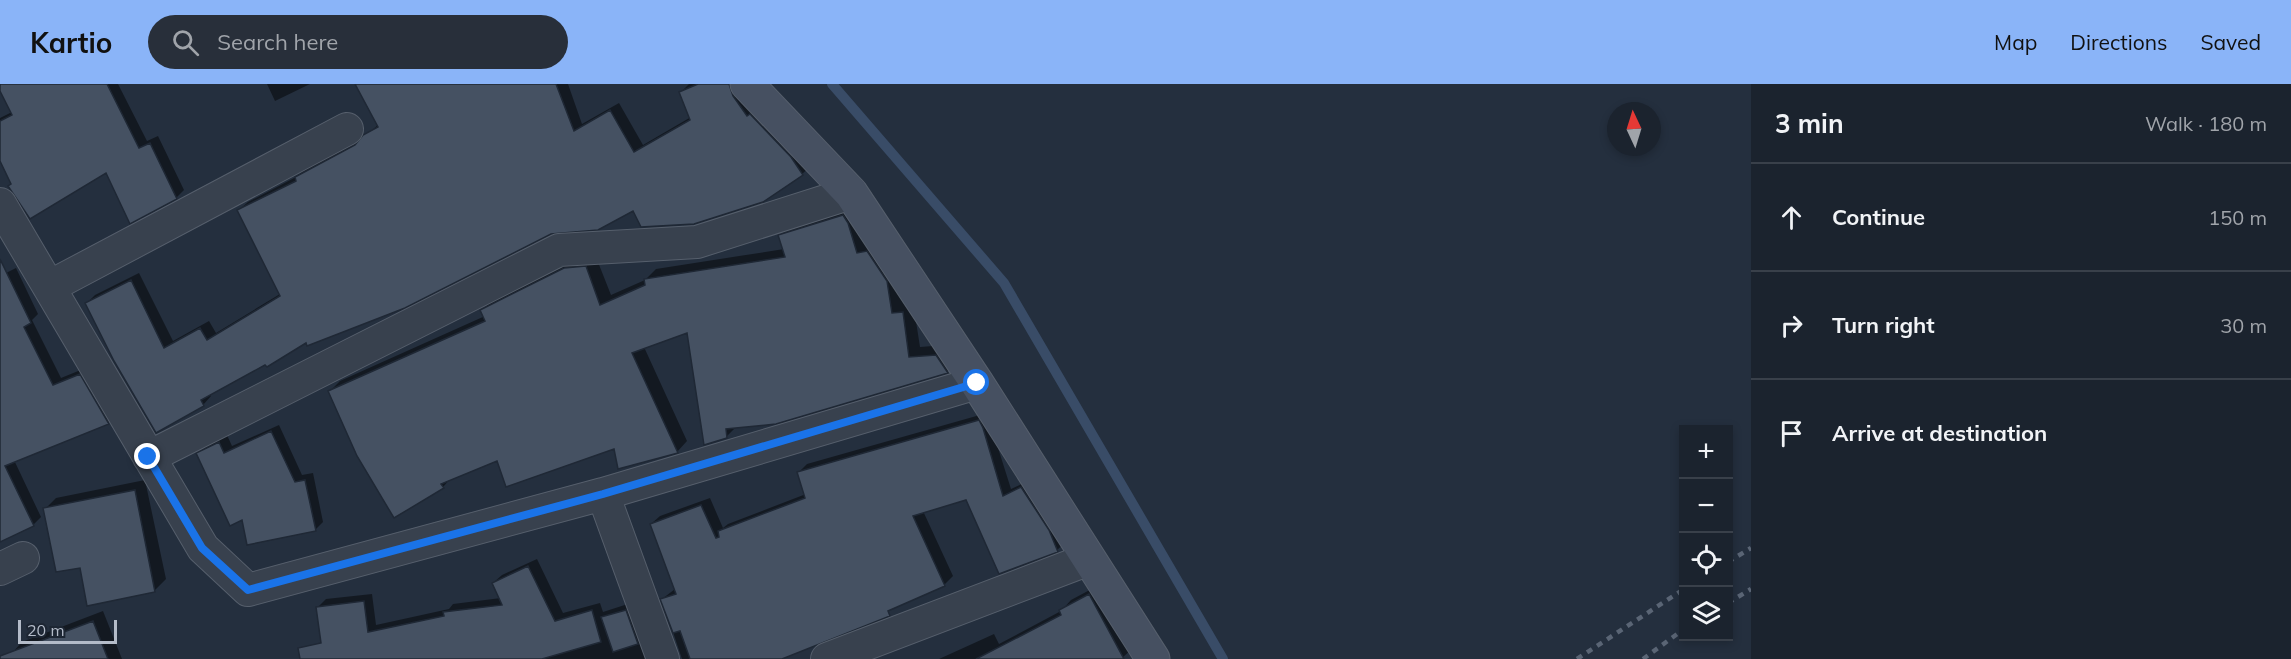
<!DOCTYPE html>
<meta charset="utf-8">
<style>
body{margin:0;font-family:Mulish,sans-serif;background:#282f3a;color:#f1f3f6}
.controls{position:absolute;right:18px;bottom:18px;display:grid;overflow:hidden;border-radius:0px;box-shadow:0 3px 9px #0003}
.controls button{width:54px;height:54px;display:grid;place-items:center;padding:0;border:0;border-bottom:2px solid #39404a;background:#1b232e;color:#f1f3f6;font:30px sans-serif}
.compass{position:absolute;left:1607px;top:18px;width:54px;height:54px;border-radius:50%;background:#1b232e;box-shadow:0 3px 9px #0003;rotate:356deg}
.scale{position:absolute;left:18px;bottom:15px;width:99px;box-sizing:border-box;padding-left:6px;border:3px solid #b4bcc9;border-top:0;font-size:16px;line-height:21px;white-space:nowrap;color:#b4bcc9;-webkit-text-stroke:4px #1d2633;paint-order:stroke}
.stop{position:absolute;width:18px;height:18px;margin:-14px;border:4px solid #1a73e8;border-radius:50%;background:#fff}
.stop.end{background:#1a73e8;border-color:#fff;box-shadow:0 2px 6px #0008}
.list{margin:0;padding:0;list-style:none}
h2{display:flex;justify-content:space-between;align-items:center;height:78px;margin:0;padding:0 24px;font-size:26px}
h2 small{font-size:20px;font-weight:400;color:#a0a4aa}
.list li{display:grid;grid-template-columns:39px 1fr auto;gap:18px;align-items:center;box-sizing:border-box;height:108px;padding:0 24px;border-top:2px solid #39404a}
.list b{display:block;font-size:22px;white-space:nowrap}
.list em{font-size:20px;font-style:normal;color:#a0a4aa}
.icon{flex:none;width:33px;height:33px;fill:none;stroke:currentColor;stroke-width:2;stroke-linecap:round;stroke-linejoin:round}
.map{position:relative;flex:none;width:1751px;height:575px;overflow:hidden}
header{display:flex;align-items:center;gap:36px;box-sizing:border-box;height:84px;padding:0 30px;background:#8ab4f8;color:#111}
header strong{font-size:28px}
nav{display:flex;gap:33px;margin-inline-start:auto;font-size:21px}
.search{width:420px;height:54px;background:#282f3a;display:flex;align-items:center;gap:15px;box-sizing:border-box;padding:0 21px;border-radius:33px;color:#a0a4aa;font-size:22px}
main{display:flex}
aside{flex:1;background:#1b232e}
.map>svg:first-child{display:block}
.shadow{fill:#0007}
.lines{fill:none;stroke-linecap:round;stroke-linejoin:round}
.stream{stroke:#394c67;stroke-width:10}
.building{fill:#455162;stroke:#1f2835;stroke-width:1.5}
.street-casing{stroke:#565f6c;stroke-width:34}
.secondary-casing{stroke:#565f6c;stroke-width:35}
.street{stroke:#38414e;stroke-width:32}
.secondary{stroke:#465061;stroke-width:33}
.rail{stroke:#5a6575;stroke-width:4.5;stroke-dasharray:6 6;stroke-linecap:butt}
.route{stroke:#1a73e8;stroke-width:8}
</style>
<header>
<strong>Kartio</strong>
<div class="search"><svg class="icon" aria-label="search" viewBox="0 0 24 24"><circle cx="10" cy="10" r="6"/><path d="M15 15l6 6"/></svg>Search here</div>
<nav><a>Map</a><a>Directions</a><a>Saved</a></nav>
</header>
<main>
<div class="map">
<svg width="1751" height="575" viewBox="0 0 1751 575">
<rect width="100%" height="100%" fill="#242f3e"/>
<path class="shadow" d="M5,0H118L147,57L158,52L184,106L176,114L106,86L13,100L0,73V34L12,28Z
M267,0H310L275,17Z
M357,0H568L582,40L619,19L643,61L691,33L681,8L689,0H739L811,82L802,90L633,125L551,148L307,257L210,309L211,312L203,321L87,219L95,211L139,189L173,257L209,237L216,249L280,210L239,126L248,118L296,93L305,85L363,54L378,41Z
M854,121L897,186L903,219L913,218L920,263L946,261L957,277L947,288L737,342L726,353L688,247L644,263L687,357L677,368L615,363L498,375L451,394L443,403L330,307L340,297L485,232L482,226L493,216L576,174L596,173L611,211L645,196L656,185L784,165L780,151L791,141Z
M16,184L38,230L32,236L61,294L88,283L116,331L108,339L14,376L41,433L34,440L0,456V192Z
M987,329L1011,405L1030,396L1066,458L1057,466L967,414L923,427L953,492L945,500L778,575H682L662,515L675,505L651,440L660,432L710,414L723,444L728,440L806,410L799,388L807,380Z
M279,341L302,391L313,389L323,438L315,446L243,434L198,370L206,362L227,351L232,362Z
M145,396L166,495L155,506L81,482L45,425L56,414Z
M537,475L563,529L600,519L603,528L634,518L656,575H325L318,523L326,515L372,510L376,541L449,525L453,520L501,514L493,499L502,491Z
M1099,501L1133,564L1121,575H939L994,550L999,560L1061,527L1071,516Z
M103,527L122,575H15L12,569L22,558Z"/>
<g class="lines">
<path class="stream" d="M832,0L1004,199L1223,575"/>
</g>
<path class="building" d="M0,0H107L139,64L150,59L177,115L130,140L106,89L30,135L8,102L11,100L0,77V37L12,31L0,7Z
M355,0H556L574,47L610,26L634,68L690,36L679,8L698,0H729L733,12L747,32L750,30L791,73L803,91L763,118L694,140L641,143L633,127L598,146L551,150L405,224L307,262L306,259L267,283L265,281L201,316L204,322L156,349L114,277L85,219L131,196L164,264L200,244L207,256L280,212L237,126L296,97L295,93L355,61L363,51L378,43Z
M843,131L848,139L857,169L867,167L887,197L892,229L903,228L909,273L936,271L948,289L776,340L726,345L727,354L704,361L687,249L632,269L678,369L618,385L614,365L506,403L497,377L441,400L444,404L394,434L357,372L328,307L485,237L480,226L564,184L586,182L600,221L645,201L644,195L785,173L778,151Z
M0,175L31,239L24,243L53,301L80,290L109,340L5,382L34,442L0,458Z
M979,336L983,344L1003,412L1021,403L1049,446L1058,468L999,490L966,416L913,432L945,502L888,527L890,532L782,575H690L680,547L673,549L660,515L676,510L650,440L701,421L716,454L719,453L718,447L805,414L797,388Z
M271,347L295,398L305,396L316,447L247,461L242,436L230,442L196,369L219,358L224,369Z
M135,406L155,508L87,522L80,484L56,488L43,424Z
M528,482L555,537L592,526L601,558L542,575H300L298,564L321,559L316,523L364,517L368,548L444,532L443,528L502,521L492,499Z
M1089,510L1124,575H976L1061,531L1059,526Z
M626,526L638,560L613,568L601,533Z
M93,537L108,575H0V572Z"/>
<g class="lines">
<defs>
<path id="street" d="M0,120L203,464L248,506L603,410L977,299
M49,203L347,45
M149,373L559,166L697,158L851,109
M603,410L663,575
M0,485L23,474
M827,575L1089,475"/>
<path id="secondary" d="M747,0L851,109L977,299L1153,575"/>
</defs>
<use href="#street" class="street-casing"/>
<use href="#secondary" class="secondary-casing"/>
<use href="#street" class="street"/>
<use href="#secondary" class="secondary"/>
<path class="rail" d="M1728,478L1751,464
M1728,519L1751,505
M1577,575L1684,505
M1643,575L1684,545"/>
</g>
<g class="lines">
<path class="route" d="M148,373L202,464L248,506L603,410L977,299"/>
</g>
</svg>
<div class="controls">
<button>+</button>
<button>−</button>
<button><svg class="icon" aria-label="locate" viewBox="0 0 24 24"><circle cx="12" cy="12" r="6"/><path d="M12 2v4M12 18v4M2 12h4M18 12h4"/></svg></button>
<button><svg class="icon" aria-label="layers" viewBox="0 0 24 24"><path d="M12 4l9 5-9 5-9-5zM3 14l9 5 9-5"/></svg></button>
</div>
<svg class="compass" viewBox="-18 -18 36 36"><path d="M0-13l5 13h-10z" fill="#e53935"/><path d="M0 13l5-13h-10z" fill="#a0a4aa"/></svg>
<div class="scale">20 m</div>
<div class="stop" style="left:977px;top:299px"></div>
<div class="stop end" style="left:148px;top:373px"></div>
</div>
<aside>
<h2>3 min<small>Walk · 180 m</small></h2>
<ul class="list">
<li><svg class="icon" aria-label="ahead" viewBox="0 0 24 24"><path d="M12 20V5M6 11l6-6 6 6"/></svg><div><b>Continue</b></div><em>150 m</em></li>
<li><svg class="icon" aria-label="right" viewBox="0 0 24 24"><path d="M7 20v-9h11M14 6l5 5-5 5"/></svg><div><b>Turn right</b></div><em>30 m</em></li>
<li><svg class="icon" aria-label="arrive" viewBox="0 0 24 24"><path d="M6 21V4h12l-3 4 3 4H6"/></svg><div><b>Arrive at destination</b></div></li>
</ul>
</aside>
</main>
